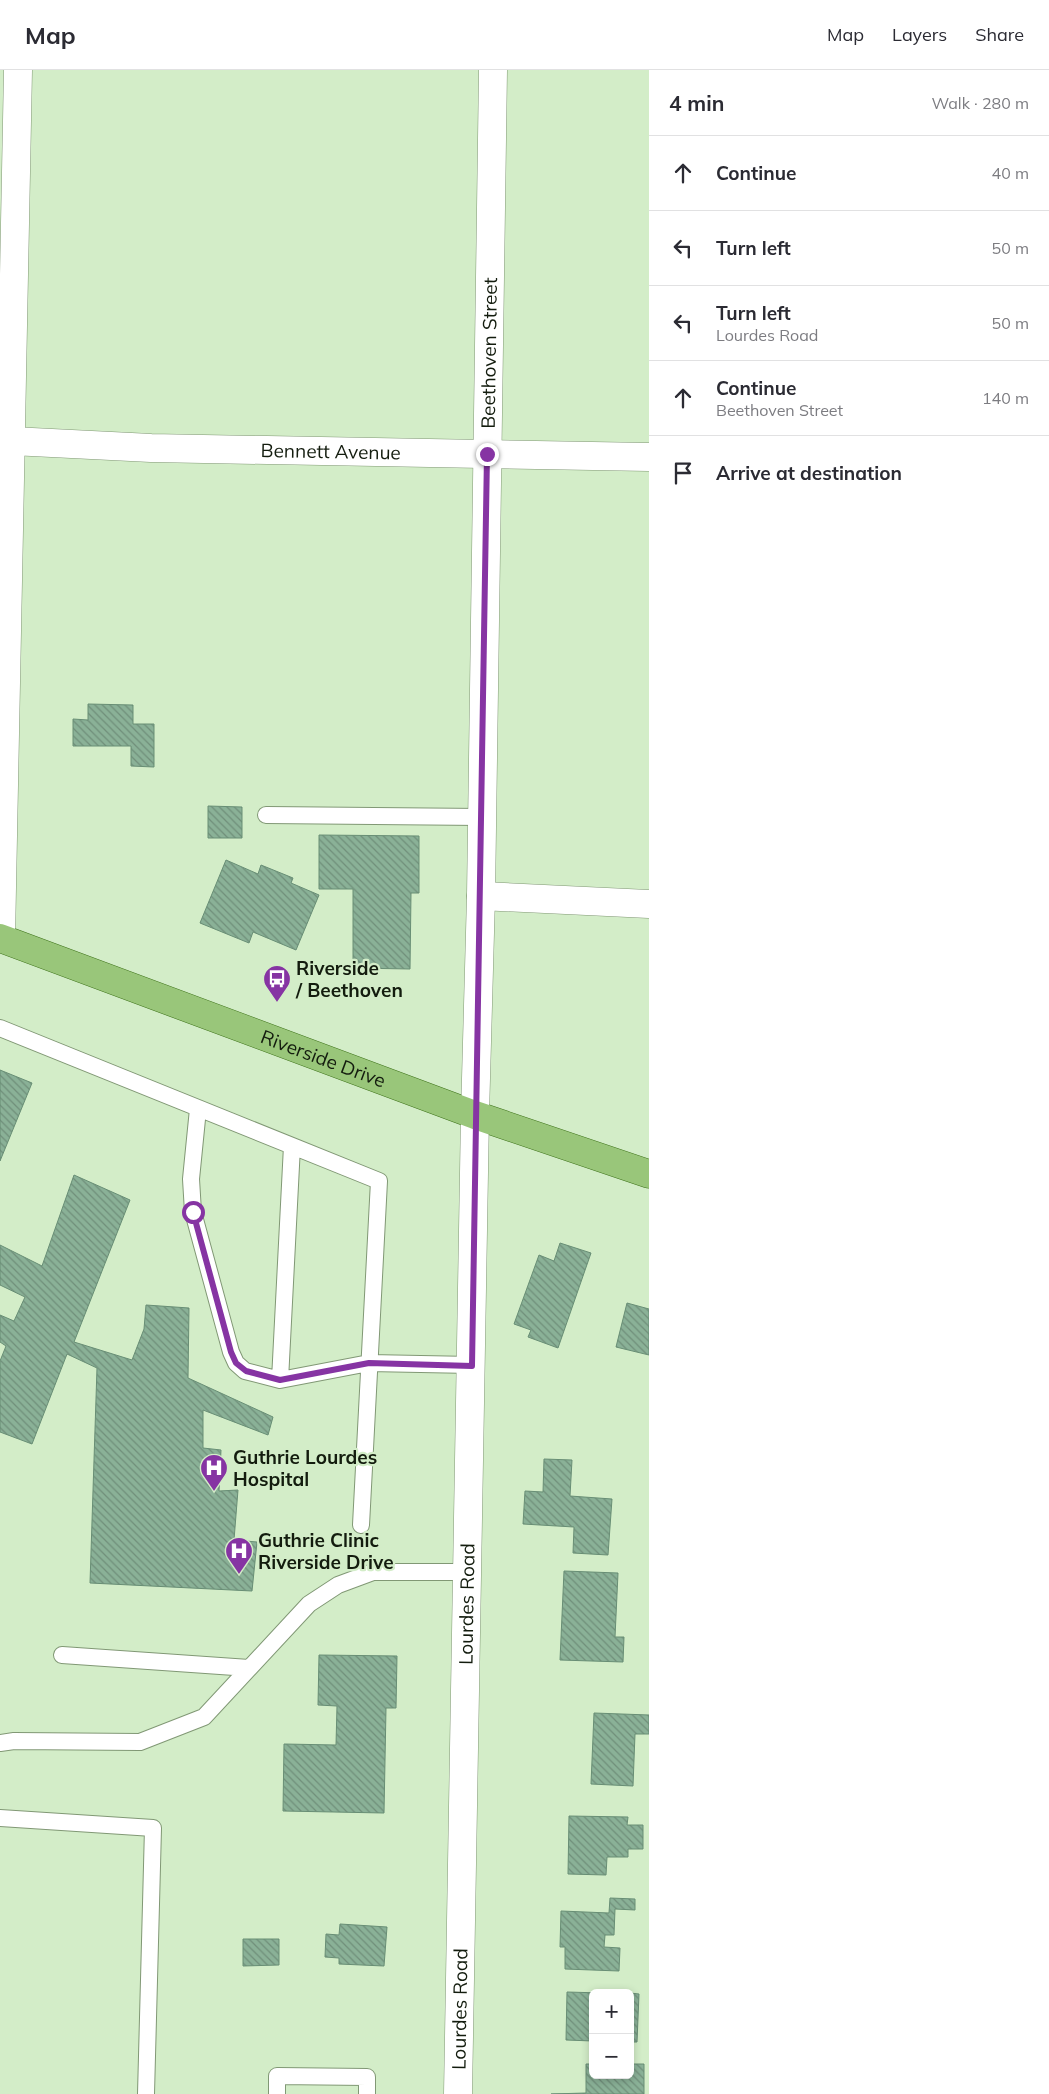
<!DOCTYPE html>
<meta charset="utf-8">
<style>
body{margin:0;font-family:Mulish,sans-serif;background:#f2f2f3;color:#2b2b33}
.controls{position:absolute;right:15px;bottom:15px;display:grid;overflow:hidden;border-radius:8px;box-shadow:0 2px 8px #0003}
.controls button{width:45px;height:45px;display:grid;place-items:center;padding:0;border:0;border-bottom:1px solid #e1e1e2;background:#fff;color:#2b2b33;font:25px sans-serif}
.stop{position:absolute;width:15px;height:15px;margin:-11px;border:4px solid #8634a3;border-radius:50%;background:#fff}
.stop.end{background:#8634a3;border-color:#fff;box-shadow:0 1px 5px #0008}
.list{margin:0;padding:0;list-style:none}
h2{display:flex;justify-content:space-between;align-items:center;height:65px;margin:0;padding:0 20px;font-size:21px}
h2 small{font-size:16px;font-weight:400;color:#7c7c81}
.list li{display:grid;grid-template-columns:32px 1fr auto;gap:15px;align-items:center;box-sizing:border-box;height:75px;padding:0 20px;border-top:1px solid #e1e1e2}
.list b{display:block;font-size:19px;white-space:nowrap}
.list p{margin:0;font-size:16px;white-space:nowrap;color:#7c7c81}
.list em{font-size:16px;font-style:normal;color:#7c7c81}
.icon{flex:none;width:28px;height:28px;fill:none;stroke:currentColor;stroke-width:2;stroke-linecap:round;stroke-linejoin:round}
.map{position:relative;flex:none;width:649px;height:2024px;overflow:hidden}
header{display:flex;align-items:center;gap:30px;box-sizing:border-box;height:70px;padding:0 25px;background:#fff;border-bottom:1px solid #e1e1e2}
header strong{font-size:24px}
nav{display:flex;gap:28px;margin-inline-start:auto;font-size:18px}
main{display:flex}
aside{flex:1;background:#fff}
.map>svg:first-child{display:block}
.building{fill:url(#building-back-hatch);stroke:#688e75}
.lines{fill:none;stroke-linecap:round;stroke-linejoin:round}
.service-casing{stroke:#819875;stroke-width:18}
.minor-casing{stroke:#819875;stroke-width:29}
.tertiary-casing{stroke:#819875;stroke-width:29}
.primary-casing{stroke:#3e721a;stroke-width:29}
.service{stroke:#fff;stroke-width:16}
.minor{stroke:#fff;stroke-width:28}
.tertiary{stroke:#fff;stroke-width:28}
.primary{stroke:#99c67a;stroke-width:28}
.route{stroke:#8634a3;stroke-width:6}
.labels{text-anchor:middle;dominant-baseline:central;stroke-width:4.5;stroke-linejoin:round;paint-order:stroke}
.street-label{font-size:19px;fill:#131c0e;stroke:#d3edc8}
.poi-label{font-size:19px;font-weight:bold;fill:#131c0e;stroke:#d3edc8;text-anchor:start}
</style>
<header>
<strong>Map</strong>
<nav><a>Map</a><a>Layers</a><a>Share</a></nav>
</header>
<main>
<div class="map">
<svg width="649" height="2024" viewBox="0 0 649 2024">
<defs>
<pattern id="building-back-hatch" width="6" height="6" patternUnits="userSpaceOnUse" patternTransform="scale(1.25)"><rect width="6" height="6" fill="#8ab197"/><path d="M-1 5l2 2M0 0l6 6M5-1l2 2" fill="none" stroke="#708f7a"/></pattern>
</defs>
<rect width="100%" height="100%" fill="#d3edc8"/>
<path class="building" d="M88,634L133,635V654H154V697L131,696V676H73V649L88,650Z
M208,736L242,737V768H208Z
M319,765L419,766V823H411L410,899L353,898V819H319Z
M226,790L258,804L261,795L293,808L291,813L319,825L296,880L253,862L249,873L200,853Z
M0,1000L32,1013L0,1091Z
M74,1105L130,1130L74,1272L132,1290L144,1259L146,1235L189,1238L188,1308L273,1347L268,1365L203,1340V1378L221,1380L219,1421L238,1420L234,1470L257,1472L252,1521L90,1513L97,1298L67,1284L32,1374L0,1362V1291L6,1276L0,1272V1245L14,1251L25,1227L0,1215V1175L42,1196Z
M560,1173L591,1183L558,1278L528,1267L531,1260L514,1254L539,1185L554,1191Z
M627,1233L649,1239V1285L616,1277Z
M544,1389L572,1390L570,1426L612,1429L608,1485L573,1483L574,1457L523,1454L525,1421L543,1422Z
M564,1501L618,1503L615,1567H624L623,1592L560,1590Z
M319,1585L397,1586L396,1638H386L384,1743L283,1741L284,1674L336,1675L337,1636L318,1635Z
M594,1643L649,1645V1664H635L633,1716L591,1714Z
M569,1746L628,1747L627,1755H643V1779H628V1787H607L606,1805L568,1804Z
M610,1828L635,1829V1840L615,1839L614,1865H605L604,1877L620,1878L619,1901L565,1899V1877H560L561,1841L609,1843Z
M340,1854L387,1857L384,1896L339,1894V1888L325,1887L326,1864L339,1865Z
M243,1869H279V1895L243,1896Z
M567,1922L602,1923H593V1971L566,1970Z
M630,1923L639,1924L637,1972H630Z
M586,1994H593V2005H630V1994H644V2024H551L586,2023Z"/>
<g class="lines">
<defs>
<path id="service" d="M266,745L482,747
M0,958L379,1111L361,1455
M198,1039L191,1109L193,1142L231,1282L236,1293L245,1301L280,1310L369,1293L472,1295
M280,1310L292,1076
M62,1585L249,1598
M0,1673L14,1671L140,1672L204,1647L309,1534L338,1515L373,1502H468
M0,1748L153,1758L146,2024
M277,2024V2006L367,2007V2024"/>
<g id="minor">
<path id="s1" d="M12,371L151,378L649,387"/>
<path d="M481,826L649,834"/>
<path d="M1,868L18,0"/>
<path id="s2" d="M458,2024L475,1045"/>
</g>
<g id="tertiary">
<path id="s3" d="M475,1045L481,826L493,0"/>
</g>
<g id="primary">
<path id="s4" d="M0,868L475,1045L649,1104"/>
</g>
</defs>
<use href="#service" class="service-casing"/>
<use href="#minor" class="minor-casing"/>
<use href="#tertiary" class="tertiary-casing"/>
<use href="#primary" class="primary-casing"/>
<use href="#service" class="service"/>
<use href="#minor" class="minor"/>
<use href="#tertiary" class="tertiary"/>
<use href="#primary" class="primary"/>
</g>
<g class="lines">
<path class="route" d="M193,1142L231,1282L236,1293L246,1301L280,1310L369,1293L472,1296L487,384"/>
</g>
<defs>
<symbol id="bus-pin" viewBox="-11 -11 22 30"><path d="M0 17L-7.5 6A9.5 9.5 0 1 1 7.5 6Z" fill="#8634a3" stroke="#d3edc8"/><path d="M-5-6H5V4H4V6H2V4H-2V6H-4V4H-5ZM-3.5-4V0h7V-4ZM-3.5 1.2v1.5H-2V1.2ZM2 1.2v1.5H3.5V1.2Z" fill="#fff"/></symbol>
<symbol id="hospital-pin" viewBox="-11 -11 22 30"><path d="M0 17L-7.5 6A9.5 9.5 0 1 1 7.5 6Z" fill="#8634a3" stroke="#d3edc8"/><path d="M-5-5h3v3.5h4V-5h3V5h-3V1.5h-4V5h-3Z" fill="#fff"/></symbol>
</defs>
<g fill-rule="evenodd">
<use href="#bus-pin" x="261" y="893" width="32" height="43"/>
<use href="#hospital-pin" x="198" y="1382" width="32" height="43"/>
<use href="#hospital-pin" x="223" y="1465" width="32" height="43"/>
</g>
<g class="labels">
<g class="street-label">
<text stroke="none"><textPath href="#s3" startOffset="762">Beethoven Street</textPath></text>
<text stroke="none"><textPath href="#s1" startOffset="319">Bennett Avenue</textPath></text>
<text stroke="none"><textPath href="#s4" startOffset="345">Riverside Drive</textPath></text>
<text stroke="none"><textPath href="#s2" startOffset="490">Lourdes Road</textPath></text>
<text stroke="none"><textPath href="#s2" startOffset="85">Lourdes Road</textPath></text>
</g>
<g class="poi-label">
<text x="296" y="898">Riverside<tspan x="296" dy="22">/ Beethoven</tspan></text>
<text x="233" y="1387">Guthrie Lourdes<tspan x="233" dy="22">Hospital</tspan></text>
<text x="258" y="1470">Guthrie Clinic<tspan x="258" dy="22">Riverside Drive</tspan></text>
</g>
</g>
</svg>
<div class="controls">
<button>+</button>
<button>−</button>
</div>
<div class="stop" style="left:193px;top:1142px"></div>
<div class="stop end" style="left:487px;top:384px"></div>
</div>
<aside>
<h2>4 min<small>Walk · 280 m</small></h2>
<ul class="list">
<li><svg class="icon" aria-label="ahead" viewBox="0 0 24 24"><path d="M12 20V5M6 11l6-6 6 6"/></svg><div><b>Continue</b></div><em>40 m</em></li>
<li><svg class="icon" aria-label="left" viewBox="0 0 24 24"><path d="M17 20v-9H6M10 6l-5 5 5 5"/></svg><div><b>Turn left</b></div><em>50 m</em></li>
<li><svg class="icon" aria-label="left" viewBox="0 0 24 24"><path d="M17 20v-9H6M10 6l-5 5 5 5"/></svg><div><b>Turn left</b><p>Lourdes Road</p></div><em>50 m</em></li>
<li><svg class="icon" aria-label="ahead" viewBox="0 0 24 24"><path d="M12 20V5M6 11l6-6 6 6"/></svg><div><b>Continue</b><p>Beethoven Street</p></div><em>140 m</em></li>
<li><svg class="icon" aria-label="arrive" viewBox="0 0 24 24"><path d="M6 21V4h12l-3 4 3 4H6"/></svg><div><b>Arrive at destination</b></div></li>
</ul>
</aside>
</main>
